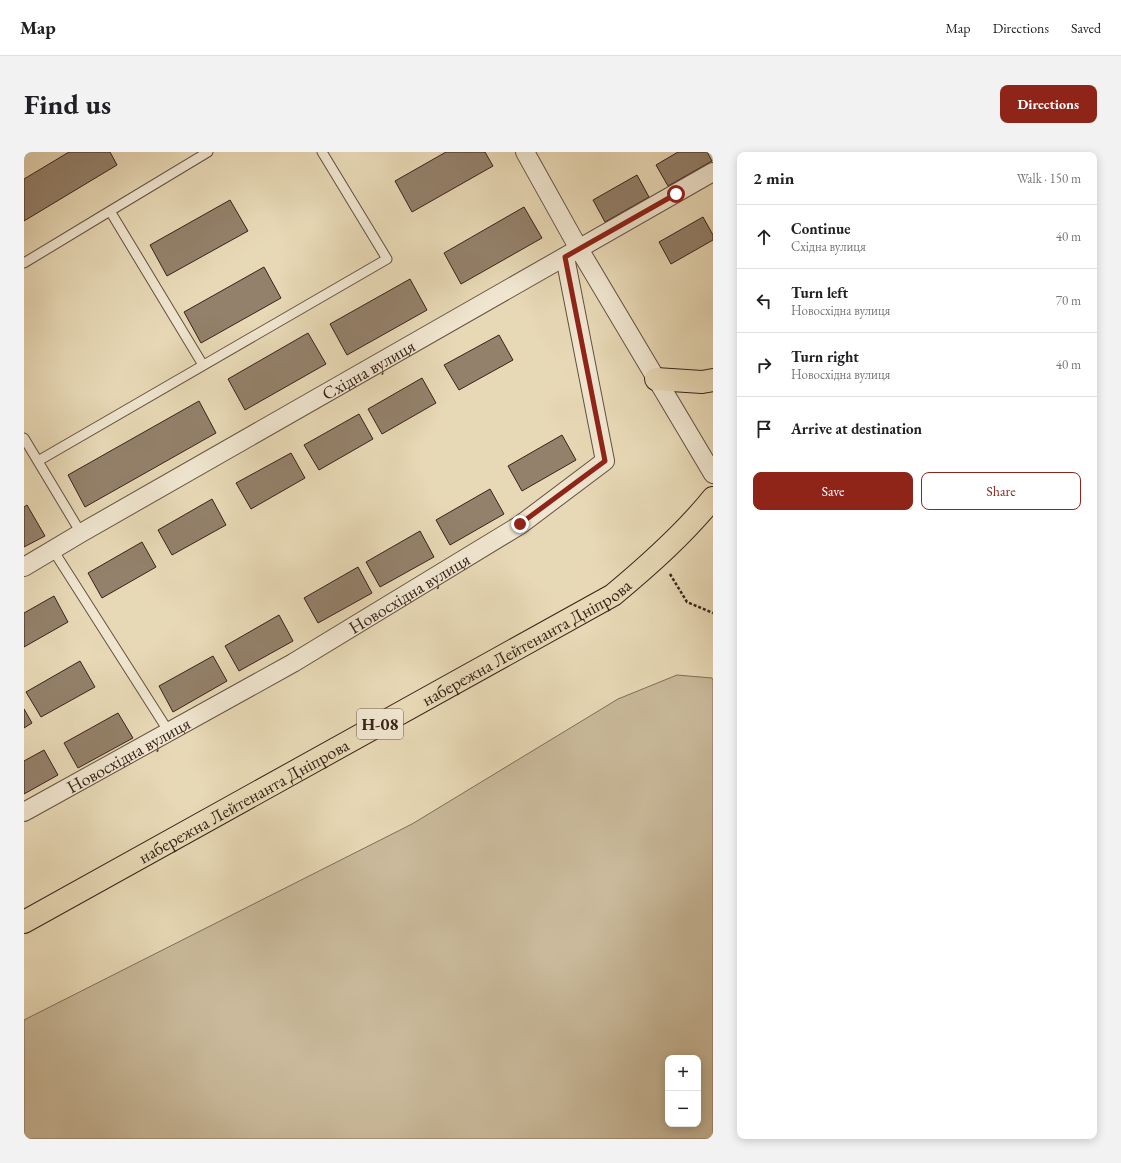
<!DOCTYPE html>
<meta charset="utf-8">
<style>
body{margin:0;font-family:"EB Garamond",serif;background:#f2f2f2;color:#202124}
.controls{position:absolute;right:12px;bottom:12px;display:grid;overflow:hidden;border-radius:8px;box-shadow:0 2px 10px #0003}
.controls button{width:36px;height:36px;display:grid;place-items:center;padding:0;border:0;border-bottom:1px solid #e0e0e0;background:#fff;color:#202124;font:20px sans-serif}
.stop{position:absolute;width:12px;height:12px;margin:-9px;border:3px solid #8f2418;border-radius:50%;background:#fff}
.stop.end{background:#8f2418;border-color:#fff;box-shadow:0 1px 4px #0008}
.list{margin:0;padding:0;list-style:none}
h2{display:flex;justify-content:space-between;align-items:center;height:52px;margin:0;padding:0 16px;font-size:17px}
h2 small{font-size:13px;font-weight:400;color:#757577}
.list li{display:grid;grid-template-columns:26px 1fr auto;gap:12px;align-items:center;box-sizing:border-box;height:64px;padding:0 16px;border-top:1px solid #e0e0e0}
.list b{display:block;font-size:15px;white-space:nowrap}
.list p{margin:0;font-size:13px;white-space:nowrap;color:#757577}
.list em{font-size:13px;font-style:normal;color:#757577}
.actions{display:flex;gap:8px;padding:12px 16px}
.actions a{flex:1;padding:9px 0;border:1px solid #8f2418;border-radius:8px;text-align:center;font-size:14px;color:#8f2418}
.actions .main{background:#8f2418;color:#fff}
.icon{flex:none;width:22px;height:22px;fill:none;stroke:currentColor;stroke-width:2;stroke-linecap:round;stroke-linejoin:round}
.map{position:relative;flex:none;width:689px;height:987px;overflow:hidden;border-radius:8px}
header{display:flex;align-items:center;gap:24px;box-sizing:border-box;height:56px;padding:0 20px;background:#fff;border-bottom:1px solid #e0e0e0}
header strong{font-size:19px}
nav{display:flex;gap:22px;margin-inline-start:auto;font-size:14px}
.intro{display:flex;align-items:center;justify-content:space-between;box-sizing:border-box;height:96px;padding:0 24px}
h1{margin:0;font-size:28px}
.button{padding:10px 18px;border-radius:8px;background:#8f2418;color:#fff;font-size:14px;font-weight:700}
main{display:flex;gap:24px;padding:0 24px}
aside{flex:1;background:#fff;border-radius:8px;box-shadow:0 2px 10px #0003}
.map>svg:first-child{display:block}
.green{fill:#caba9b;stroke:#816e5a;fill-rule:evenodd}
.building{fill:#94816b;stroke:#382219}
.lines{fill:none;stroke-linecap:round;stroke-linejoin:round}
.service-casing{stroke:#645040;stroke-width:11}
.minor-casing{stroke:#645040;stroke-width:20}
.primary-casing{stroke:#382219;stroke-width:24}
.path{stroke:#382219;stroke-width:2.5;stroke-dasharray:3 2;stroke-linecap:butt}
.service{stroke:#f0e6d0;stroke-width:9}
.minor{stroke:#f0e6d0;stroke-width:18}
.primary{stroke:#e8d9b6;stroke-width:22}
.route{stroke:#8f2418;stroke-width:5}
.labels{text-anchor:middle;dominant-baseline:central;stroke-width:3;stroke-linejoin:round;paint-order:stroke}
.shield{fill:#f0e6d0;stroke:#6f5d50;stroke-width:1}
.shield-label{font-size:17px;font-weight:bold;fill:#382219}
.street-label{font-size:18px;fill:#382219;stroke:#f0e6d0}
</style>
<header>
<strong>Map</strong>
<nav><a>Map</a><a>Directions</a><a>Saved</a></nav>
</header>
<div class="intro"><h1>Find us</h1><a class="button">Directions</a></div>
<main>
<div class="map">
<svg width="689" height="987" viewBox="0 0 689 987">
<rect width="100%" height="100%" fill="#e8d9b6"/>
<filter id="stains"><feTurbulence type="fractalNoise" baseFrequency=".005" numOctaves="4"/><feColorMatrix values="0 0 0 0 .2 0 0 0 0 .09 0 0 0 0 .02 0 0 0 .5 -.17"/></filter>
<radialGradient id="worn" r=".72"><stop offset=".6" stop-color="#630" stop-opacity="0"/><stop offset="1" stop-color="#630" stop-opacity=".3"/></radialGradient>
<path class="green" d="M653,523L688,526L689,528V987H0V868L388,672L594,547ZM644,906H674V972H644Z"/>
<path class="building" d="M45,0H86L93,13L0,69V27Z
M422,0H461L469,14L388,60L371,29Z
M654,0H683L688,9L644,34L632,13Z
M613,23L625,45L581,70L569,48Z
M206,48L224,79L143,124L126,93Z
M500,55L518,86L437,132L420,101Z
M679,65L689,83V88L647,112L635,90Z
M240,115L257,146L177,191L160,160Z
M386,127L403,158L323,203L306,172Z
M284,181L302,212L221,258L204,227Z
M475,183L489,208L435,238L420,213Z
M398,226L412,251L358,282L344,257Z
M175,249L192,281L61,355L44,323Z
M335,262L349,287L295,318L280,293Z
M538,283L552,308L498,339L484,314Z
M267,301L281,326L227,357L212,331Z
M466,337L480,362L426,393L412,368Z
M188,347L202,373L148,403L134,378Z
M3,353L21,384L0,395V355Z
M396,379L410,405L356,435L342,410Z
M118,390L132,415L78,446L64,421Z
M334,415L348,441L294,471L280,446Z
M30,444L44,470L0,495V461Z
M255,463L269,489L215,519L201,494Z
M189,504L203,529L149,560L135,534Z
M56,509L71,535L17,565L2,540Z
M0,557L8,571L0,576Z
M94,561L109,586L54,616L40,591Z
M20,598L34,623L0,642V609Z"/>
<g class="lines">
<defs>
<path id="service" d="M0,111L86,59
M179,213L86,59L184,0
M0,286L57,381
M14,309L363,107L298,0
M29,398L145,580"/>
<g id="minor">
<path d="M501,0L555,97L689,322"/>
<path id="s1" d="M0,415L57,381L689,20"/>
<path id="s2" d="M0,660L269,511L496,373L581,309L541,105"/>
</g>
<g id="primary">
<path d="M632,227L678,230L689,228"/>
<path id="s3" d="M0,770L589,443C625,413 660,382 689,346"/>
</g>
</defs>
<use href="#service" class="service-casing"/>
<use href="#minor" class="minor-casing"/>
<use href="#primary" class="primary-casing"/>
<path class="path" d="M646,422L663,450L689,461"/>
<use href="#service" class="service"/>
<use href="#minor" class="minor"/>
<use href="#primary" class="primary"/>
</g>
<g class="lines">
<path class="route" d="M496,372L581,309L541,105L652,42"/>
</g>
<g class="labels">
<rect class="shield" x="333" y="557" width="46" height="30" rx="3"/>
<g class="shield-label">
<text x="356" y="572">Н-08</text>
</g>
<g class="street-label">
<text stroke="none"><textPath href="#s1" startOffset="397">Східна вулиця</textPath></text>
<text stroke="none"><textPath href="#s2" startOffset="443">Новосхідна вулиця</textPath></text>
<text stroke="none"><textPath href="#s3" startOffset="575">набережна Лейтенанта Дніпрова</textPath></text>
<text stroke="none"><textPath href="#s2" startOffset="119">Новосхідна вулиця</textPath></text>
<text stroke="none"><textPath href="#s3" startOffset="251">набережна Лейтенанта Дніпрова</textPath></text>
</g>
</g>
<rect width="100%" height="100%" filter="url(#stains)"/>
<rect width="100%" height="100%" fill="url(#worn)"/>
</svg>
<div class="controls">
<button>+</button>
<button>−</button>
</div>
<div class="stop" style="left:652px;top:42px"></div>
<div class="stop end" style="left:496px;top:372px"></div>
</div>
<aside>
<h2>2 min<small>Walk · 150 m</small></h2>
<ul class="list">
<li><svg class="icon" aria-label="ahead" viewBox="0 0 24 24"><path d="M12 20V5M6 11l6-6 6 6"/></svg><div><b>Continue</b><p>Східна вулиця</p></div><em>40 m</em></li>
<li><svg class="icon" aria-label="left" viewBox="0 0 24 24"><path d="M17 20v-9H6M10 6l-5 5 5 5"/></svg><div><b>Turn left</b><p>Новосхідна вулиця</p></div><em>70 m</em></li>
<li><svg class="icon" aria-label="right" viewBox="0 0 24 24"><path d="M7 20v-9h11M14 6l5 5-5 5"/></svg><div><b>Turn right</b><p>Новосхідна вулиця</p></div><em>40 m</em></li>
<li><svg class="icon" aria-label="arrive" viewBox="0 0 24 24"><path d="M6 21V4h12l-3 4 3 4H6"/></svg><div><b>Arrive at destination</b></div></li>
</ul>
<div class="actions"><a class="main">Save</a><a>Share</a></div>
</aside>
</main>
